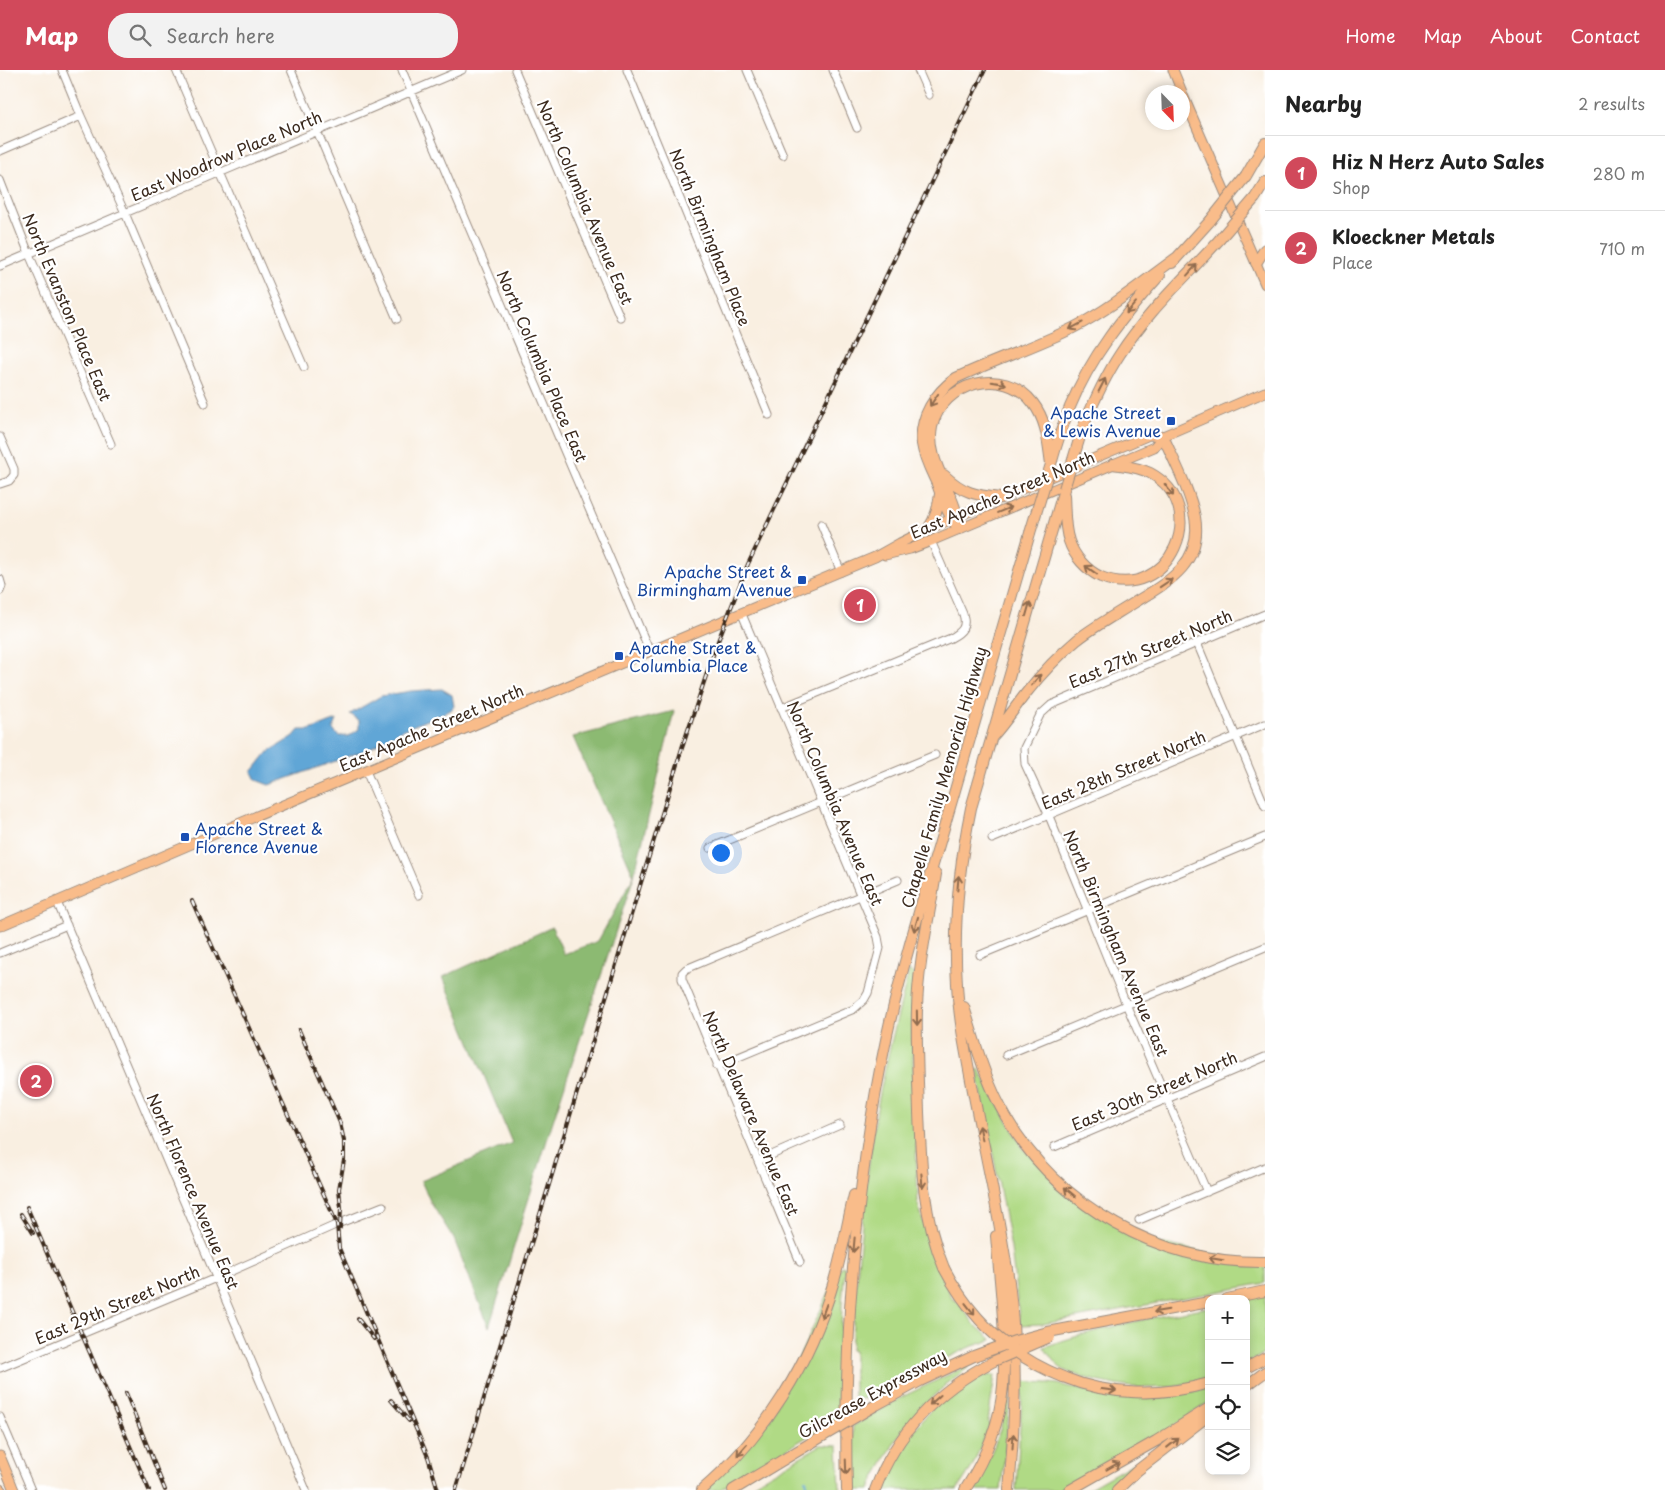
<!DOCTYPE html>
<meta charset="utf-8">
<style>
body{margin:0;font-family:"Playpen Sans",sans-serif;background:#f2f2f2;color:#222}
.controls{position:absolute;right:15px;bottom:15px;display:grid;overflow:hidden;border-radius:10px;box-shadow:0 2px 8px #0003}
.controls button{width:45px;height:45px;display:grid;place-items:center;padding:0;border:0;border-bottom:1px solid #e0e0e0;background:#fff;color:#222;font:25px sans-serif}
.compass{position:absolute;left:1145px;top:15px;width:45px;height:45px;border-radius:50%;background:#fff;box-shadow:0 2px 8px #0003;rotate:157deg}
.you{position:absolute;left:720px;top:782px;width:18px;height:18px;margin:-12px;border:4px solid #fff;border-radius:50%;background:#1a73e8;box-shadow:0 0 0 8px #1a73e833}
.badge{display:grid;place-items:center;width:32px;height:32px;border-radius:50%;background:#d1495b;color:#fff;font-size:16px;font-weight:700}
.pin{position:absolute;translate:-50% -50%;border:2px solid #fff;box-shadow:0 1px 5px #0006}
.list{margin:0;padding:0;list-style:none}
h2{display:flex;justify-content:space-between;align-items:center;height:65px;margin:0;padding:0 20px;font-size:21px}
h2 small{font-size:16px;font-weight:400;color:#767676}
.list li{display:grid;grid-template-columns:32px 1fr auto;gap:15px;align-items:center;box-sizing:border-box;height:75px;padding:0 20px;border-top:1px solid #e0e0e0}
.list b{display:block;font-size:19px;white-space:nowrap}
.list p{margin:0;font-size:16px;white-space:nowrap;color:#767676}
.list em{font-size:16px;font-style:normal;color:#767676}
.icon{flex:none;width:28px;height:28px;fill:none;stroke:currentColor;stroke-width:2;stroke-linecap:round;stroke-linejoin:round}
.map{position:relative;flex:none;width:1265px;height:1420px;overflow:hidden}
header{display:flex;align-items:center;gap:30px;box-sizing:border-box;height:70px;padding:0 25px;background:#d1495b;color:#fff}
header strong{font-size:24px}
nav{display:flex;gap:28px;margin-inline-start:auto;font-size:18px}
.search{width:350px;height:45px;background:#f2f2f2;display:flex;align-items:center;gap:12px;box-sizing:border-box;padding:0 18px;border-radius:20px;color:#767676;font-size:19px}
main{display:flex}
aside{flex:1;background:#fff}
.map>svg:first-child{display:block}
.green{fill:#b0da85;stroke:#768252}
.forest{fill:#8cba72;stroke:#647248}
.water{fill:#60a6d6;stroke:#4e687a}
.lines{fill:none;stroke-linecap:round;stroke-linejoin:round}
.stream{stroke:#60a6d6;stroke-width:2}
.minor-casing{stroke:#9a8c80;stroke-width:9}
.major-casing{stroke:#9a8c80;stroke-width:11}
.highway-casing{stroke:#9a8c80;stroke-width:12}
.minor{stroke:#fff;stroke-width:7}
.major{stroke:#f9bc8a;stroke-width:9}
.highway{stroke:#f9bc8a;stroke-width:10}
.rail-casing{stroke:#3b2a1e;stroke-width:4}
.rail{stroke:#fff;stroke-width:2;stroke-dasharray:5.5;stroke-linecap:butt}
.highway-bridge-casing{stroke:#9a8c80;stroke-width:12;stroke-linecap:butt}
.highway-bridge{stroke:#f9bc8a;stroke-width:10}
.oneway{stroke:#906c4f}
.transit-dot{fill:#1a4fb4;stroke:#fff;stroke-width:2}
.labels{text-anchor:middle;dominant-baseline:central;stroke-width:4.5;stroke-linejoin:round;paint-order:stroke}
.street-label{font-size:16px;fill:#3b2a1e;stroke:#fff}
.transit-label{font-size:16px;fill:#164399;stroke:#fff;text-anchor:end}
</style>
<header>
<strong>Map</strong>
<div class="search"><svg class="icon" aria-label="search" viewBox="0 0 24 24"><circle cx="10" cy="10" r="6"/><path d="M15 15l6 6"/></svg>Search here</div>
<nav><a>Home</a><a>Map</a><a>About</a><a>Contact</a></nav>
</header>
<main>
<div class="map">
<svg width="1265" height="1420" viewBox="0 0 1265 1420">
<rect width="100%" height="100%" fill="#fff"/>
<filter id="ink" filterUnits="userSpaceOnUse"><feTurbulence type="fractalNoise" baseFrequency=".02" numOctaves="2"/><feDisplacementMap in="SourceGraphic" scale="10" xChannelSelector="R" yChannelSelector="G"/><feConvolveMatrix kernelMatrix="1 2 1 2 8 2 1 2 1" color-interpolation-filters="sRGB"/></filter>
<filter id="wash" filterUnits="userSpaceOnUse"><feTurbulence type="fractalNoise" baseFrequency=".0096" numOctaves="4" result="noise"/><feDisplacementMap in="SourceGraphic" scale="20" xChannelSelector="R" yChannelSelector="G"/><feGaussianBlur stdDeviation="1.12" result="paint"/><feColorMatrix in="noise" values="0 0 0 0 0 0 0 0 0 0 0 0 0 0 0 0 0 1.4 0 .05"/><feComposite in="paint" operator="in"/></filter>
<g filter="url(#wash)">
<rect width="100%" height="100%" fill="#f9efe1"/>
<path class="green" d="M909,901L915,904L913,923L912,961L918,1134L934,1190L953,1230H956L975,1255L992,1270L973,1276L940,1291L869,1328L854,1329V1281L851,1280C857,1205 863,1131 874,1057C882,1005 896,953 909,901Z
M979,999L1024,1080L1133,1167L1265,1196V1213L1043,1254L1020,1255L1011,1178L977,1000Z
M841,1196L845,1197L842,1234L838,1348L719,1420H706L770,1350Z
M1265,1225V1283L1246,1294V1230Z
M1209,1237V1309C1168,1322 1123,1320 1083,1307C1077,1305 1069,1303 1064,1300C1056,1296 1049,1285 1044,1277C1097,1258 1154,1247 1209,1237Z
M967,1296L968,1298L944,1315L945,1316C916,1339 896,1366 880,1399C876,1406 872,1413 870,1420H853V1356L906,1325Z
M995,1305L988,1351L990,1354L972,1397L957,1420H879L898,1380L934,1336L968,1311L977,1306Z
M1023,1311L1058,1314L1102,1325L1148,1328L1178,1325L1209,1318V1332L1171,1358L1103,1396L1057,1420H1016Z
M1005,1329L1010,1330L1001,1420H970C988,1394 1004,1361 1005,1329Z
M821,1375L838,1376L840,1420H743Z
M1132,1394L1135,1398L1111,1420H1086Z"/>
<path class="forest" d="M674,641L634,806L552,1054L489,1257L454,1169L431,1133L421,1111L512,1073L443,907L552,857L564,884L598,871L634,806L573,667Z"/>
<path class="water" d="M442,619L452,625L454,636L451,640L400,661L369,679L269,715L256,710L252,702L267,683L294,666L299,660H310L337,650L333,660L339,666H349L359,659V650L350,644L381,626L411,621Z"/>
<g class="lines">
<path class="stream" d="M806,1410L808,1420"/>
</g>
</g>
<g filter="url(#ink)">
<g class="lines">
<defs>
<path id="minor" d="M62,0L81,46L125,143L205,333
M176,0L304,297
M291,0L397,249
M402,0L650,582
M515,0L620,247
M627,0L769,345
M747,0L783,85
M833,0L857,58
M918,0L929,25
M0,81L81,46
M0,110L29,184L111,374
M0,196L462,0
M0,367L14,399V405L9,411L0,414
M821,454L841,502
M0,509L2,516L0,521
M1197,573L1265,736
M781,638L951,568C962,562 967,557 963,544L931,471
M366,701L419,825
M992,769L1265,654
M710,778L935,685
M57,832L306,1420
M0,883L67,855
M980,885L1265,767
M1006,985L1265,877
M717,996L854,939L864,930L868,923L880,878L878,867L742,544
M1054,1077L1265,987
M758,1091L840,1055
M1207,1122L1126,934L1049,746L1025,694L1024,678L1040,645L1051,635L1265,544
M1139,1150L1265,1097
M800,1192L682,909V903L686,899L898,810
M0,1298L216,1208L340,1153L383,1136
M0,1347L31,1420"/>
<path id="major" d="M1173,0L1182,22
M1182,23L1265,214
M885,485L910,479L931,471L1154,377L1163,366
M0,856L245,751L875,487L900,473L928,459L1149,365L1163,366L1265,322
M0,1386L14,1420
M0,1419L1,1420"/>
<path id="highway" d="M1246,106L1265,73
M1255,128L1265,112
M1172,193L1210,151
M1256,193L1265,179
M1082,360C1093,333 1104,308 1120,284C1147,242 1186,207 1219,170
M1052,391C1057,373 1063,354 1070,337C1091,286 1124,245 1160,205
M944,405C963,423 975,425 1000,428
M1064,425C1065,440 1064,457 1069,471C1074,486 1086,500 1101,507C1169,534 1213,437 1150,403C1139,397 1125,396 1113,394
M928,459C936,448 938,437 940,424
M959,459C948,446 943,430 937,414C931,401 924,388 922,374C919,347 935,323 956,308C994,290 1035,277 1073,258C1110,239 1143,212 1176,188
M959,459C958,424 925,393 932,357C942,312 1004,295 1033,333C1047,351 1048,373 1051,394
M992,667C1005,653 1015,637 1027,622C1042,603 1058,586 1077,570C1096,555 1117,544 1137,531C1170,511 1203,492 1195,447C1190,421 1174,391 1163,366
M936,804C929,848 918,894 917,939C916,973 918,1007 919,1042C921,1095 923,1148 944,1198
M964,937C976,975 986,1013 1006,1047C1059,1137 1160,1194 1265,1192
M1227,1229L1265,1221
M1048,1262L1209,1232
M1246,1298L1265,1288
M1063,1307C1109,1326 1161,1327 1209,1313
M1246,1316L1265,1302
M876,1335L920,1311L974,1286
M702,1420C764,1367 811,1292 833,1214C842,1185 847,1154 854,1125
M733,1420L811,1373
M847,1420C843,1267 855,1115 887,965C901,901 920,838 939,775C969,671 1000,567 1030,463
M875,1420C897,1361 939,1319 994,1291
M965,1420C985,1389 1000,1353 1003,1316C1007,1268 1000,1214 996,1166
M1009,1420C1015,1351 1018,1281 1009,1212C1000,1150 986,1088 974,1026C967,989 959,952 957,914C953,854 959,796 971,738L1064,419
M1070,1420L1156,1371L1209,1338
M1117,1420L1138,1400L1209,1345"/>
</defs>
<use href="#minor" class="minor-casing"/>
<use href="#major" class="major-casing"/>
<use href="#highway" class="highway-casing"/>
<use href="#minor" class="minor"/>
<use href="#major" class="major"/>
<use href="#highway" class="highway"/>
<defs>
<path id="rail" d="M192,831L337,1154L339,1178L428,1387L438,1420
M299,960L340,1053L344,1071V1090L339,1119L341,1138L340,1158
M27,1137L149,1420
M21,1144L33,1163
M358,1249L374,1269
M126,1323L165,1420
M391,1330L409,1351
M456,1420L682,678L716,576L748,494L985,0"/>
</defs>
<use href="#rail" class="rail-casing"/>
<use href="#rail" class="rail"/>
<defs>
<path id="highway-bridge" d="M1210,151L1246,106
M1219,170L1255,128
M1064,419L1082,360
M1030,463L1051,394
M944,1198C970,1248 1010,1286 1063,1307
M974,1286L1015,1271L1048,1262
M994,1291L1050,1267
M811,1373L876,1335"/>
</defs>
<use href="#highway-bridge" class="highway-bridge-casing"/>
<use href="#highway-bridge" class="highway-bridge"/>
</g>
<defs><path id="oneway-shaft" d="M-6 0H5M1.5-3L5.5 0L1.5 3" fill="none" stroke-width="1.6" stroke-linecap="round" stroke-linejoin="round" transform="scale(1.25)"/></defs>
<g class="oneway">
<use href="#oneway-shaft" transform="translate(1192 200) rotate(-48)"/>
<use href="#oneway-shaft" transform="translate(1131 238) rotate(131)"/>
<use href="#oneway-shaft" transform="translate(1076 256) rotate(152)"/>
<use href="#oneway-shaft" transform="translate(999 313) rotate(10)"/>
<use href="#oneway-shaft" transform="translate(1102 315) rotate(-63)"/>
<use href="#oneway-shaft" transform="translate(934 330) rotate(124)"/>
<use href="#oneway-shaft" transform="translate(1169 420) rotate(54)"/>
<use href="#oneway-shaft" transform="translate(1004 440) rotate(-23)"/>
<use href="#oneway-shaft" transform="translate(1091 500) rotate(-144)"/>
<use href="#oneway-shaft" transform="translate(1166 513) rotate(-34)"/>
<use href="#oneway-shaft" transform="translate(1028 539) rotate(-74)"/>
<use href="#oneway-shaft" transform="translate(1036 610) rotate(-50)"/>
<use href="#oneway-shaft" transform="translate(958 813) rotate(-85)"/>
<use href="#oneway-shaft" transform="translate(916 854) rotate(106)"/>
<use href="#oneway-shaft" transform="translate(917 948) rotate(89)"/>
<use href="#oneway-shaft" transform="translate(981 1063) rotate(-101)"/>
<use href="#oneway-shaft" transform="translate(922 1111) rotate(85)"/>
<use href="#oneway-shaft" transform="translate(1070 1122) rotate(-140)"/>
<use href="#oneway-shaft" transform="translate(854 1175) rotate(95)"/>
<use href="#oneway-shaft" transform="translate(1216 1189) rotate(-171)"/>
<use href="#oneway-shaft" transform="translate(970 1239) rotate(52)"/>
<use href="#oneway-shaft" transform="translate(824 1241) rotate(110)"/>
<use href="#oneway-shaft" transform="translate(1161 1241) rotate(170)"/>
<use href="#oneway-shaft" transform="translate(1109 1320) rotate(7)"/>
<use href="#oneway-shaft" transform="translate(935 1330) rotate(138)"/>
<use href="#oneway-shaft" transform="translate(1013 1371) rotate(-86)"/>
<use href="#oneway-shaft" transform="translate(1173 1373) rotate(-38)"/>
<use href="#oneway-shaft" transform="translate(742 1380) rotate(131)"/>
<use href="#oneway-shaft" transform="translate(1113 1396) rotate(-29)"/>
<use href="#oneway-shaft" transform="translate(846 1397) rotate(88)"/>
</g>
</g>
<g class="transit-dot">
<rect x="1166" y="346" width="10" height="10" rx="2.5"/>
<rect x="797" y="505" width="10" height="10" rx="2.5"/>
<rect x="614" y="581" width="10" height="10" rx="2.5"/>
<rect x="180" y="762" width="10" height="10" rx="2.5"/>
</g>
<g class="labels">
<g class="street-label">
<text transform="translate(226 85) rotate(-23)">East Woodrow Place North</text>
<text transform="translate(586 132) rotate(67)">North Columbia Avenue East</text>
<text transform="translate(711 167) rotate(68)">North Birmingham Place</text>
<text transform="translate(68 237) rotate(67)">North Evanston Place East</text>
<text transform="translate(543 296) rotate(67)">North Columbia Place East</text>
<text transform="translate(1002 424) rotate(-23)">East Apache Street North</text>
<text transform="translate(1150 578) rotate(-23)">East 27th Street North</text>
<text transform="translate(431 657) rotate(-23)">East Apache Street North</text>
<text transform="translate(1123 699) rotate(-23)">East 28th Street North</text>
<text transform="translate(943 707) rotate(-74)">Chapelle Family Memorial Highway</text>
<text transform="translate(836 733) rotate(67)">North Columbia Avenue East</text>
<text transform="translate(1117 873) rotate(67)">North Birmingham Avenue East</text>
<text transform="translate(1154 1020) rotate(-23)">East 30th Street North</text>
<text transform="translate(752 1043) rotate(67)">North Delaware Avenue East</text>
<text transform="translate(194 1121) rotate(67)">North Florence Avenue East</text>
<text transform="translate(117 1234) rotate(-23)">East 29th Street North</text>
<text transform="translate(872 1323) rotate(-29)">Gilcrease Expressway</text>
</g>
<g class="transit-label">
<text x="1161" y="342">Apache Street<tspan x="1161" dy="18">&amp; Lewis Avenue</tspan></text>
<text x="792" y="501">Apache Street &amp;<tspan x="792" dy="18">Birmingham Avenue</tspan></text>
<text x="629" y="577" text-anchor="start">Apache Street &amp;<tspan x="629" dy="18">Columbia Place</tspan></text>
<text x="195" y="758" text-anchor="start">Apache Street &amp;<tspan x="195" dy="18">Florence Avenue</tspan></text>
</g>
</g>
</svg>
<div class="controls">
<button>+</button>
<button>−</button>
<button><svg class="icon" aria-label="locate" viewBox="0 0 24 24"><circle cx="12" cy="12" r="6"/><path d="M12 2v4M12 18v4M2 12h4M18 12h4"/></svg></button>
<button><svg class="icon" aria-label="layers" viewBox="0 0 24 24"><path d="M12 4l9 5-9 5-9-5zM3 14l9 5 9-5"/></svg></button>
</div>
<svg class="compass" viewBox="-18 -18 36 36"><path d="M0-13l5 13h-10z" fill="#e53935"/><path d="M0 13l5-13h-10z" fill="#767676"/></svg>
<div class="you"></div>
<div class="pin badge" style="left:860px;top:535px">1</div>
<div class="pin badge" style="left:36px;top:1011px">2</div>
</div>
<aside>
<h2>Nearby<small>2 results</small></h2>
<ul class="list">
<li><span class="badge">1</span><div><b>Hiz N Herz Auto Sales</b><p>Shop</p></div><em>280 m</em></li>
<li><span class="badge">2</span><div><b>Kloeckner Metals</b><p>Place</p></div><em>710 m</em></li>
</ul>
</aside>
</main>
